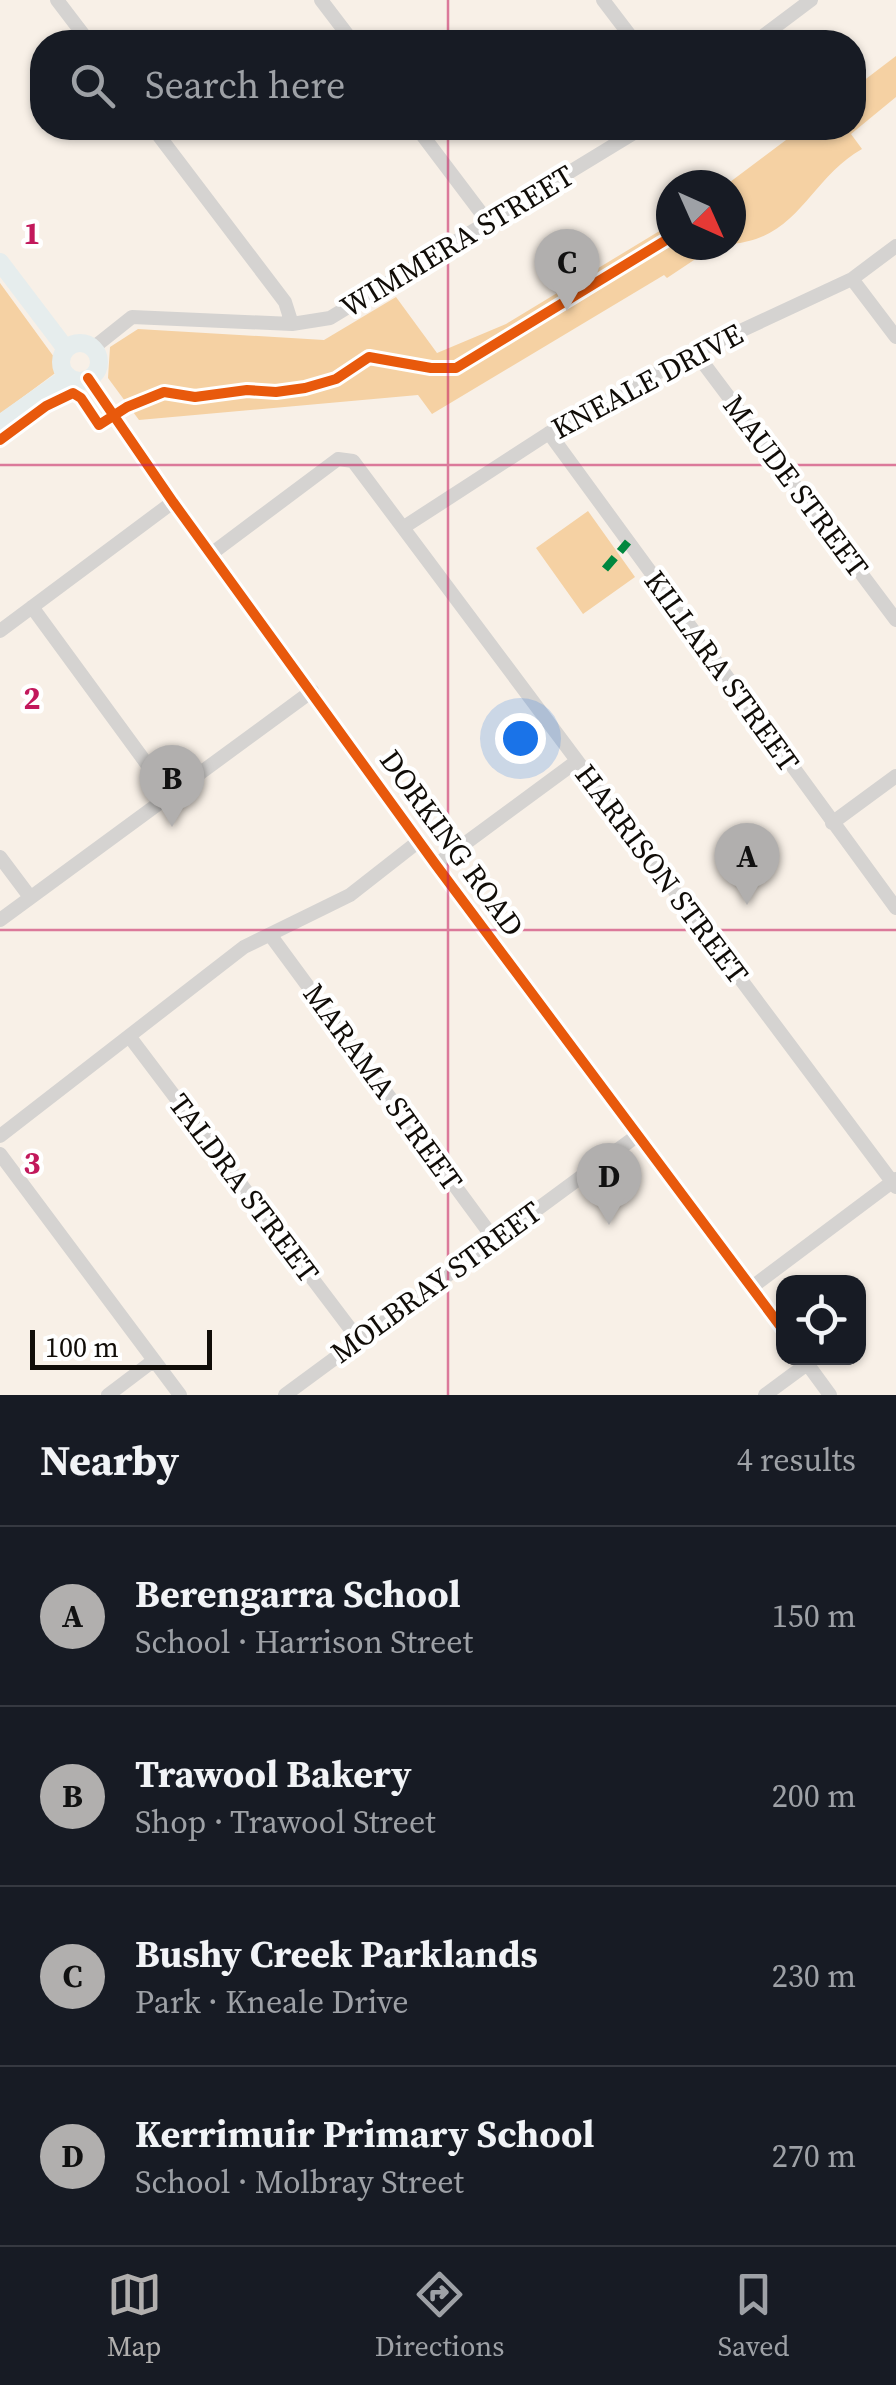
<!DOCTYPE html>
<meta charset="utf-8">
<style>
body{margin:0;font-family:"Source Serif 4",serif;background:#242831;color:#f1f3f6}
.controls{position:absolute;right:30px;bottom:30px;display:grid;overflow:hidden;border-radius:20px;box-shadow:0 2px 8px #0004}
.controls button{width:90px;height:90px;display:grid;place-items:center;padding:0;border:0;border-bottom:2px solid #363941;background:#171b24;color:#f1f3f6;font:50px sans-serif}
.compass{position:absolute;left:656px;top:170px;width:90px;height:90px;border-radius:50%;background:#171b24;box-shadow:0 2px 8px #0004;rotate:135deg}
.scale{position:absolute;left:30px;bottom:25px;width:182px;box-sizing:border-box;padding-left:10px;border:5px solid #110d08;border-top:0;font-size:28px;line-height:35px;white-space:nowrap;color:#110d08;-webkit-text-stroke:8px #fff;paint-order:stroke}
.you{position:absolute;left:520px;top:738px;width:35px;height:35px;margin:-25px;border:8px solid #fff;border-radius:50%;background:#1a73e8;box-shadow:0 0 0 15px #1a73e833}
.badge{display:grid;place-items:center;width:65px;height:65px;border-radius:50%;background:#b1afae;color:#111;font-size:32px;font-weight:700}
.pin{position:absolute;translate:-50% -82px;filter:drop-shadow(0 2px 5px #0008)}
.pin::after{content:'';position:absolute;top:52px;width:35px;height:30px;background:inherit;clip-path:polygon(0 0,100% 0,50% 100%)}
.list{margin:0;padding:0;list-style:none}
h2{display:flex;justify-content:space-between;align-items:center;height:130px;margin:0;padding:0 40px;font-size:42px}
h2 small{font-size:32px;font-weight:400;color:#9ea1a6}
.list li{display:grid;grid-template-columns:65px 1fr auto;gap:30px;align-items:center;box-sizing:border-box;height:180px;padding:0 40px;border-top:2px solid #363941}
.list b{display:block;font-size:38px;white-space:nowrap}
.list p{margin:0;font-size:32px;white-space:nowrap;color:#9ea1a6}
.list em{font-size:32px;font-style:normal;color:#9ea1a6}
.icon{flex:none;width:55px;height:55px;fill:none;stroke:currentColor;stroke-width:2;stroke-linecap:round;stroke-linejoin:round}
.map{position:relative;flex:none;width:896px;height:1395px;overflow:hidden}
.search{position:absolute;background:#171b24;box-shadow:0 2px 8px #0004;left:30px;right:30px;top:30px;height:110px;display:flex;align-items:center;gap:25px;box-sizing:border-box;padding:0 35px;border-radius:40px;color:#9ea1a6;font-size:38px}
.sheet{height:850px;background:#171b24}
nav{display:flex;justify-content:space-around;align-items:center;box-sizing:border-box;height:140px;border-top:2px solid #363941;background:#171b24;font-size:28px;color:#9ea1a6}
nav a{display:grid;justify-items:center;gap:5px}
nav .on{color:#b1afae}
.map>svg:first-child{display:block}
.green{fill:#f5d1a3}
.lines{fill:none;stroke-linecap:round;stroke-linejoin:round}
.minor{stroke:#d5d3d1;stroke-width:14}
.major{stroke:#e6eded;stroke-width:18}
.quiet{stroke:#00873e;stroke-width:8;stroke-dasharray:15 8;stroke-linecap:butt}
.cycleway-casing{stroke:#fff;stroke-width:16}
.cycleway{stroke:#e8590c;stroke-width:10}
.grid{fill:none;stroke:#c2185b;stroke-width:2.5;stroke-opacity:0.55}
.labels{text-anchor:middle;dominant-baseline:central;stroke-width:9;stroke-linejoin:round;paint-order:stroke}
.street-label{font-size:30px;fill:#110d08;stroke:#fff}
.grid-label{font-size:32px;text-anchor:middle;font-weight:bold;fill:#c2185b;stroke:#fff;stroke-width:9;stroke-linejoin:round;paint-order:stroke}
</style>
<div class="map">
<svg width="896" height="1395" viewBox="0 0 896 1395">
<rect width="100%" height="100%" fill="#f8f0e7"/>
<path class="green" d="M896,56V97L851,134L862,149C810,178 799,239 731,244V185H726L802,128H854V88Z
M671,224V245H725L715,246L667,278L664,275L432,414L418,395L139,420L108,378L110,347L138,329L324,340L396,297L437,353L506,324Z
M0,283L62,368L0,414Z
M588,511L635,577L583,614L536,548Z"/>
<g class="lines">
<path class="minor" d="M57,0L89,42
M321,0L353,42
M603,0L635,42
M755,42L811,0
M153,128L285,302L292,324
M417,128L488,222
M852,279L896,337
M93,348L132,317L292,324L330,318L642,128
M695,352L896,620
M88,378L173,502L436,865L784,1331
M549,433L896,908
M404,527L549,433L695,352L852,279L896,246
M211,554L338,459L353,461L896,1187
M32,607L171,797
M0,631L173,502
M832,823L896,776
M0,857L30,897
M436,865L577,761
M0,920L312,691
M271,936L494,1239
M129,1036L358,1339
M0,1136L244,947L350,895L419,841
M0,1154L180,1395
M752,1287L896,1179
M803,1358L830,1395
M108,1395L153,1361
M285,1395L638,1135
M765,1395L807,1364"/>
<path class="major" d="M0,262L66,349
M61 362a19 19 0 1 1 38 0a19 19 0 1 1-38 0Z
M0,424L68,376"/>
<path class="quiet" d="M605,569L628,542"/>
<defs>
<path id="cycleway" d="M88,378L173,502L436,865L784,1331
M0,440L46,406L73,393L81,398L99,425L127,407L164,392L195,397L247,390L276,392L305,388L336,379L369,357L431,368H456L671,237"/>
</defs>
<use href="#cycleway" class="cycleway-casing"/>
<use href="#cycleway" class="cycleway"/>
</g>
<path class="grid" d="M448,0V42M448,128V1395M0,465H896M0,930H896"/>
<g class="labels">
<g class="street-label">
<text transform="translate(457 241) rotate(-31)">WIMMERA STREET</text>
<text transform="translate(647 381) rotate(-28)">KNEALE DRIVE</text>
<text transform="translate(796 486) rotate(53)">MAUDE STREET</text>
<text transform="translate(722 671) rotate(54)">KILLARA STREET</text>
<text transform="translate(452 843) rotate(54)">DORKING ROAD</text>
<text transform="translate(662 874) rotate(53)">HARRISON STREET</text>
<text transform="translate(383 1087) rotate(54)">MARAMA STREET</text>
<text transform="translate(244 1188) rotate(53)">TALDRA STREET</text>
<text transform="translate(436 1282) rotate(-36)">MOLBRAY STREET</text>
</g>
</g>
<g class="grid-label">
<text x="32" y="244">1</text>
<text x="32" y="709">2</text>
<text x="32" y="1174">3</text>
</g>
</svg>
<div class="controls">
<button><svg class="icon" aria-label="locate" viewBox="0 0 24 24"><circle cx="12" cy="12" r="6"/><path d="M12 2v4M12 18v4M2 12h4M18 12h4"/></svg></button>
</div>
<svg class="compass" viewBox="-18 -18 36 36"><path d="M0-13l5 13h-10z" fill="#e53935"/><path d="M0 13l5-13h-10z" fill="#9ea1a6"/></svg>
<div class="scale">100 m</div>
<div class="you"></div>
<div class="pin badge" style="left:747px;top:905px">A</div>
<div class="pin badge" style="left:172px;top:827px">B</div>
<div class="pin badge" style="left:567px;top:311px">C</div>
<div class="pin badge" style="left:609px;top:1225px">D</div>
<div class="search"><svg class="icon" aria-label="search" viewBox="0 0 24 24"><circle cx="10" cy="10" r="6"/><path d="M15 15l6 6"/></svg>Search here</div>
</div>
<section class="sheet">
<h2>Nearby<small>4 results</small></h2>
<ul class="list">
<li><span class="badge">A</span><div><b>Berengarra School</b><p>School · Harrison Street</p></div><em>150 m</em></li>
<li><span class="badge">B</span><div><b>Trawool Bakery</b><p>Shop · Trawool Street</p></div><em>200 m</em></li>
<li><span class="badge">C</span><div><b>Bushy Creek Parklands</b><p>Park · Kneale Drive</p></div><em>230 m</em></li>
<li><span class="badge">D</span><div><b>Kerrimuir Primary School</b><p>School · Molbray Street</p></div><em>270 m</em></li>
</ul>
</section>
<nav>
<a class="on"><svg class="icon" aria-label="map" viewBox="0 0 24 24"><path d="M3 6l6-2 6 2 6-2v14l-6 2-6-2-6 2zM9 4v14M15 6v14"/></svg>Map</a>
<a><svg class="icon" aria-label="directions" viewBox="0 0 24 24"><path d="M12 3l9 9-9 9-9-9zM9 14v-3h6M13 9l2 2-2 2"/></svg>Directions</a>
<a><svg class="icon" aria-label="saved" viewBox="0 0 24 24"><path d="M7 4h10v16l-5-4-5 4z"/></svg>Saved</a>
</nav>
